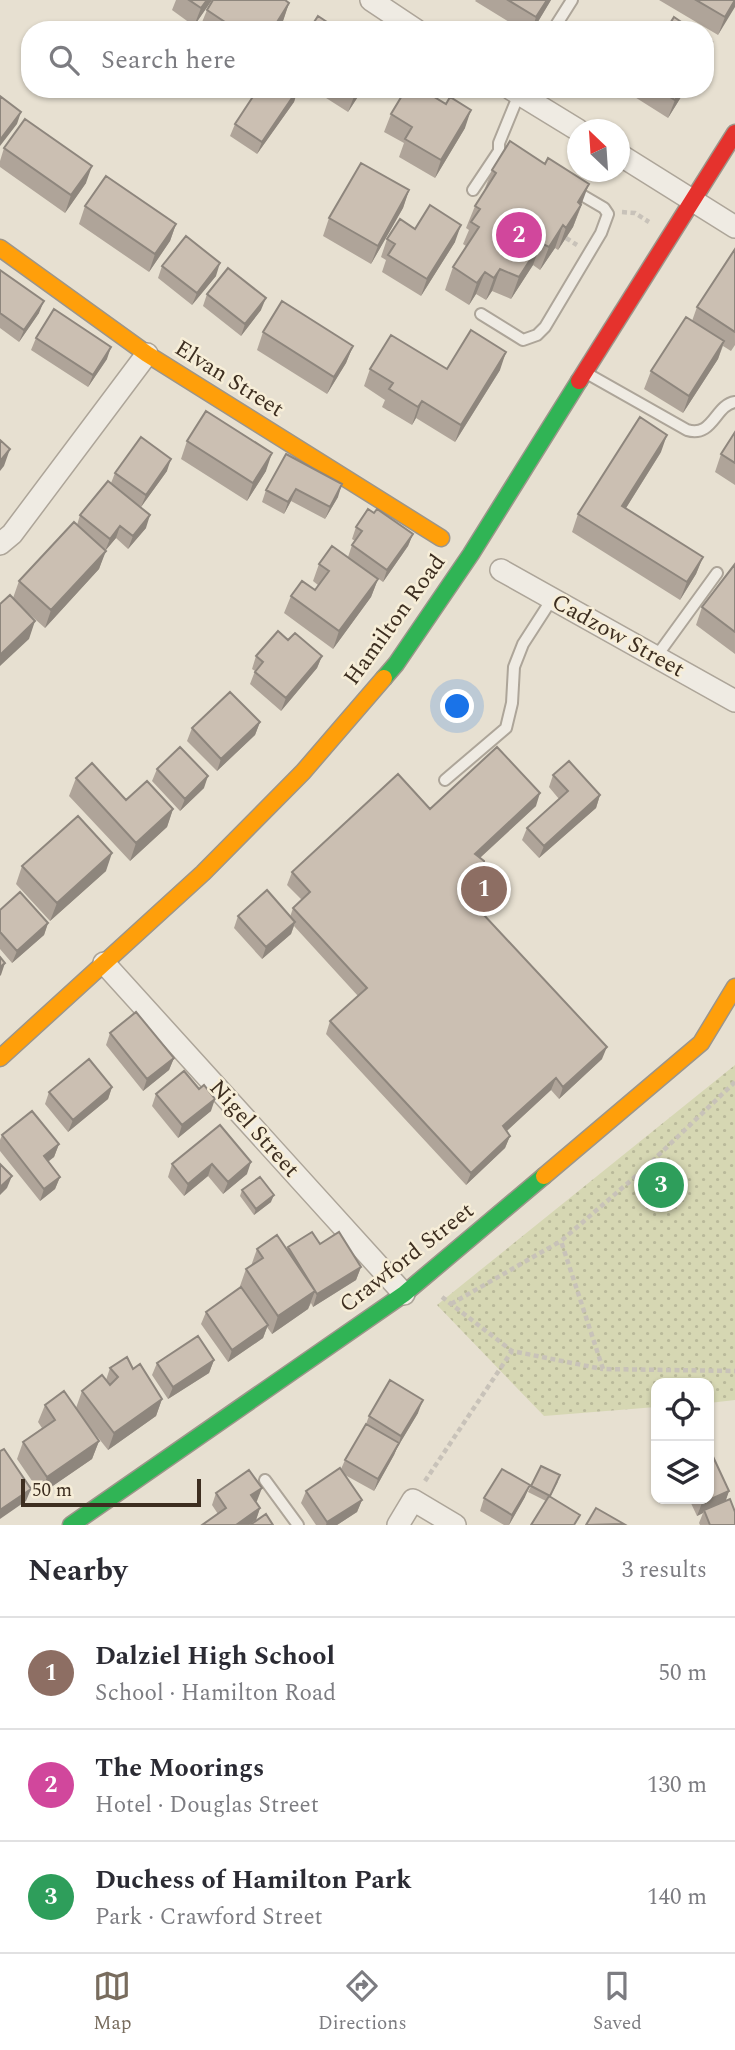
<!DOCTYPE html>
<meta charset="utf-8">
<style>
body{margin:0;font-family:Spectral,serif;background:#f7f7f7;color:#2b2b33}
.controls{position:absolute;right:21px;bottom:21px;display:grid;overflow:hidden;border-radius:14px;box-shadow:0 2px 5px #0004}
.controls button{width:63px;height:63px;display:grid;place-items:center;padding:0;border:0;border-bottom:2px solid #e1e1e2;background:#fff;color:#2b2b33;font:35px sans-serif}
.compass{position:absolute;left:567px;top:119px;width:63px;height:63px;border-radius:50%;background:#fff;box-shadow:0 2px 5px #0004;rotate:335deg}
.scale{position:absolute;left:21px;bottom:18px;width:180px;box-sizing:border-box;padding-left:7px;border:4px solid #3d2e20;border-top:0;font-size:19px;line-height:24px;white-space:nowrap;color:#3d2e20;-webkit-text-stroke:5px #f7eed8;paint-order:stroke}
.you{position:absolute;left:458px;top:707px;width:24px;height:24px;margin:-18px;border:5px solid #fff;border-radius:50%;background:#1a73e8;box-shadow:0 0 0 10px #1a73e833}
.badge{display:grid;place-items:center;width:46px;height:46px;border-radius:50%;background:#786c5e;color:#fff;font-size:23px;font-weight:700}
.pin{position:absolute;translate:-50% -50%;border:4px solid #fff;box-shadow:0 2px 7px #0006}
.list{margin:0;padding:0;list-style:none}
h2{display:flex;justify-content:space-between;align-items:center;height:91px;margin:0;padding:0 28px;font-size:30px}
h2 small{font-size:23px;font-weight:400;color:#7c7c81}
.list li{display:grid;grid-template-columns:46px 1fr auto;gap:21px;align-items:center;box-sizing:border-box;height:112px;padding:0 28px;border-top:2px solid #e1e1e2}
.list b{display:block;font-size:26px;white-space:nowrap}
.list p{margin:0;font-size:23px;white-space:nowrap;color:#7c7c81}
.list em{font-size:23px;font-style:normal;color:#7c7c81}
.icon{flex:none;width:38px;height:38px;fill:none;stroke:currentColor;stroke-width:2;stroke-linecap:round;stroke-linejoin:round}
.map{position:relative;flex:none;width:735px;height:1525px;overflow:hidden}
.search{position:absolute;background:#fff;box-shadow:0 2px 5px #0004;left:21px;right:21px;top:21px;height:77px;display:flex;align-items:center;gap:18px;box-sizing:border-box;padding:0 24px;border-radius:28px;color:#7c7c81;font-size:26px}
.sheet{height:427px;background:#fff}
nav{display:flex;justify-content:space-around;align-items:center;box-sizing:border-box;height:98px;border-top:2px solid #e1e1e2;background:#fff;font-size:19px;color:#7c7c81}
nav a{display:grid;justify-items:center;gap:4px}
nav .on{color:#786c5e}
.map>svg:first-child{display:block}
.grass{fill:url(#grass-dots)}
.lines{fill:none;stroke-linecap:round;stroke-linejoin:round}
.lane-casing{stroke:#ada599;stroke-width:14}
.street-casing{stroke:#ada599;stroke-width:24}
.fast-casing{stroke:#9c958a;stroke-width:19}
.slow-casing{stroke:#9c958a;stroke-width:19}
.jam-casing{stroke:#9c958a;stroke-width:19}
.path{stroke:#c8c2b9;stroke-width:4.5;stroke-dasharray:5 3.5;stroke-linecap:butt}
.lane{stroke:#efebe3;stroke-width:10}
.street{stroke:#efebe3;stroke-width:21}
.fast{stroke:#30b455;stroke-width:16}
.slow{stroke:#ff9f0a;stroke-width:16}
.jam{stroke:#e5322d;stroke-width:16}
.wall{fill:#afa499}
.shaded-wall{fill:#8e867d}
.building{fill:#cbbfb2;stroke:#8e867d;stroke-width:2}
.labels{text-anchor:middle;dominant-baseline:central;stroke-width:5;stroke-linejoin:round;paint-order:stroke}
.street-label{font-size:23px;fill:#3d2e20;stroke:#f7eed8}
</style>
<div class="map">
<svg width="735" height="1525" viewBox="0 0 735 1525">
<defs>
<pattern id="grass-dots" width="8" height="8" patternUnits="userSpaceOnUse" patternTransform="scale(1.75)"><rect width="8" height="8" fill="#d6d7b3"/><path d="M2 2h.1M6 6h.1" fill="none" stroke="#b9b99a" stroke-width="1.8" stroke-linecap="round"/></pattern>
</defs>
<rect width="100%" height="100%" fill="#e7e0d1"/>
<path class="grass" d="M735,1065V1400L709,1403V1383H656V1407L544,1416L437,1305Z"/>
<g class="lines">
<defs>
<path id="lane" d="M553,30L572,0
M514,160L506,157L499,151V143L519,94
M473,190L499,151
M481,314L523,340L537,335L545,327L601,233L608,214L604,208L575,191
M588,374L687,430C713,438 715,405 735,402
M656,657L717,573
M445,780L506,728L512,703L514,667L523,644L552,599
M265,1480L298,1525"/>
<path id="street" d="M371,0L416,30
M511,89L578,130
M620,155L735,227
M0,544L12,534L147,354
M501,570L735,701
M104,963L404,1294
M398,1525L413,1500L455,1525"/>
<path id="fast" d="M384,678L396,664L471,554L579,381
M71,1525L404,1294L544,1176"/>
<path id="slow" d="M0,248L147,354L441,538
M0,1058L203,873L303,772L384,678
M544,1176L701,1043L735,987"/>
<path id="jam" d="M579,381L735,133"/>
</defs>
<use href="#lane" class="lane-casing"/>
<use href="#street" class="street-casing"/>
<use href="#fast" class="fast-casing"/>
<use href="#slow" class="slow-casing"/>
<use href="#jam" class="jam-casing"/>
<path class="path" d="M622,212L635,213L649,222
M566,238L577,245
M735,1082L644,1169L561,1241L603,1369L735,1371
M442,1297L512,1351L602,1369
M451,1304L561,1241
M425,1481L512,1351"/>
<use href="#lane" class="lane"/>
<use href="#street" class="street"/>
<use href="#fast" class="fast"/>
<use href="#slow" class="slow"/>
<use href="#jam" class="jam"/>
</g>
<path class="wall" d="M176,0H212L194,26L172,10Z
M476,0H551L533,30H522L475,1Z
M659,0H735L718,35Z
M289,3L283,21L277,30H204L200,27L207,10Z
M298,89L294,102L257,154L230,136L235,124Z
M312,89H363L348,112Z
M632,89H686L668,118L630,94Z
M391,114L465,128L435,178L399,157L404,143L384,132Z
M4,148L86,183L65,213L0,167V161Z
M492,170L581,207L573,227L558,250L555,248L540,270L533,265L511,299L492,291L486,300L476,294L469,305L445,290L453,267L466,246L463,244L469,230L466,228L475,206L484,191Z
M409,190L403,208L371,264L323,236L329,218Z
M85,206L176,224L170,241L149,272L79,224Z
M415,229L455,242L421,296L382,272L386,260L381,257L387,239Z
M735,249V345L731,351L723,346L718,359L683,413L644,389L651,371L692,321L697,307Z
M162,266L216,276L192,305L158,278Z
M0,270L39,313L19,342L0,328Z
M207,294L261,310L241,336L203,306Z
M263,332L353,346L346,363L327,394L257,350Z
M36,338L107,359L88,387L31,350Z
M370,369H447L500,370L455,442L416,418L412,425L382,407L385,400L364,386Z
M735,432V485L715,472L721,454Z
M187,441L266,471L247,501L181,459Z
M661,452L626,508L703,557L696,574L680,600L572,532L578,514Z
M286,454L338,497L325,519L291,501L284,514L262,502L266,490Z
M167,471L141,507L133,501L146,528L128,549L116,538L105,551L99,569L45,628L17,603L29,639L13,598L19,581L77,525L80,515L111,483L115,473Z
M374,513L413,534L408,546L383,582L353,561L378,579L371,597L333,649L284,613L291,596L315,590L318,585L313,581L319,564L348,557L352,545L355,541L352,539L356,527Z
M735,564V654L696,625L702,607Z
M288,640L322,656L317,668L281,711L250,684L255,671L252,669L256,656Z
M260,722L255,735L217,771L187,741L192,728Z
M157,769L204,788L180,811L152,781Z
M553,775L600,795L596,808L539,858L522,840L527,828L559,799L549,787Z
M76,778L126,800L173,809L167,827L130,861L69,796Z
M536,806L480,858L483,885L479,897L473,903L602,1059L559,1099L551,1090L507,1131L510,1136L505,1148L466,1185L326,1034L330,1021L358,996L294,926L291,934L262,959L234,928L238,916L290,917L293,908L302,900L287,885L292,872L430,809Z
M22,866L106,871L50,921L16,884Z
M0,910L48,923L44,935L12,963L0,949Z
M110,1033L174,1058L169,1070L143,1091L106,1045Z
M112,1087L108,1099L68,1132L45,1104L49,1092Z
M199,1089L211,1111L178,1138L152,1106L156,1094Z
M220,1125L247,1174L223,1194L208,1176L184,1196L168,1177L172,1164Z
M2,1135L59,1144L54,1157L48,1162L60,1177L55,1189L40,1201L0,1151V1140Z
M242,1190L271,1202L254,1215L240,1196Z
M320,1244L361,1267L356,1280L313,1307L311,1303L308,1309L272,1334L267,1327L263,1338L228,1362L201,1324L206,1312L241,1288L240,1286L246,1269L251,1266L257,1249H287L288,1247Z
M214,1360L209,1373L168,1399L152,1375L157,1363Z
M110,1368L133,1369L162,1399L156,1416L108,1450L84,1420L99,1441L92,1459L41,1494L17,1459L23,1442L42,1428L38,1422L45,1405L76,1408L82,1391L106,1380Z
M418,1413L397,1448L394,1455L374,1491L345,1475L362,1500L357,1512L337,1525H316L301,1503L306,1491L341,1469L345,1460L366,1424L369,1416Z
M558,1482L550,1497L546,1501L528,1492L531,1486Z
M729,1491L725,1501L735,1525H700L699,1523L703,1513L697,1516L689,1499H709Z
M216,1493L257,1501L256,1502L260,1508L256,1520L218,1514L212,1505Z
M525,1497L509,1525H504L480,1511L484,1498Z"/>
<path class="shaded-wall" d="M207,0H212L194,26L201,8Z
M547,0H551L533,30H532L536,17Z
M735,0V7L718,35L725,17Z
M289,3L283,21L277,30H272Z
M712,42L705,59V60V52Z
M298,89L294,102L257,154L262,142Z
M358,89H363L348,112L355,94Z
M682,89H686L668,118L675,100Z
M471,110L465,128L435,178L441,160Z
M21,112L17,124L0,146V140Z
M92,166L86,183L65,213L71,195Z
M589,184L573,227L558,250L566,228L578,202Z
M409,190L403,208L371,264L378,246Z
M176,224L170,241L149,272L155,254Z
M461,225L455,242L421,296L427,279Z
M563,225L555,248L540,270L549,247Z
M541,243L533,265L511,299L519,277Z
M220,263L216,276L192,305L197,293Z
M500,269L492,291L486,300L494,278Z
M485,272L476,294L469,305L477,283Z
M266,298L261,310L241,336L245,324Z
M44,301L39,313L19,342L24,330Z
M724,341L718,359L683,413L689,396Z
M353,346L346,363L327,394L334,377Z
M111,347L107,359L88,387L93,375Z
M506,352L500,370L455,442L461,425Z
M422,401L416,418L412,425L418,407Z
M667,435L661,452L616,524L622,506Z
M10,449L4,466L0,471V461Z
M272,453L266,471L247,501L253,483Z
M171,459L167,471L141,507L146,495Z
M342,484L338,497L325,519L330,507Z
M296,489L291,501L284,514L288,502Z
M150,515L146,528L128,549L133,536Z
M120,526L116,538L105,551L110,539Z
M413,534L408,546L383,582L387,570Z
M106,551L99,569L45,628L51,610Z
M703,557L696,574L680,600L687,582Z
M378,579L371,597L333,649L339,631Z
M35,621L29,639L0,666V655Z
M322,656L317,668L281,711L286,698Z
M260,722L255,735L217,771L221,759Z
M208,776L204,788L180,811L185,799Z
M540,793L536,806L471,866L475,854Z
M600,795L596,808L539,858L544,846Z
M173,809L167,827L130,861L136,843Z
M112,853L106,871L50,921L57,903Z
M483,885L479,897L465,911L469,899Z
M295,922L291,934L262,959L266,947Z
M48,923L44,935L12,963L17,951Z
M5,963L1,975L0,976V967Z
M607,1047L602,1059L559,1099L563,1087Z
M174,1058L169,1070L143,1091L147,1079Z
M556,1078L551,1090L499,1138L503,1126Z
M112,1087L108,1099L68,1132L73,1120Z
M215,1099L211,1111L178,1138L182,1125Z
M510,1136L505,1148L466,1185L471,1173Z
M59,1144L54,1157L39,1168L44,1156Z
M251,1162L247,1174L223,1194L228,1182Z
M212,1164L208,1176L184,1196L188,1184Z
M12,1176L7,1188L0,1195V1187Z
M60,1177L55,1189L40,1201L44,1189Z
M274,1195L271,1202L254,1215L256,1209Z
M361,1267L356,1280L313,1307L317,1294Z
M315,1291L308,1309L272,1334L278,1316Z
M268,1325L263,1338L228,1362L232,1350Z
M214,1360L209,1373L168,1399L173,1387Z
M162,1399L156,1416L108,1450L114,1433Z
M423,1400L418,1413L397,1448L394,1455L374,1491L378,1479L399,1443L401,1436Z
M709,1435H712L709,1445Z
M99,1441L92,1459L41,1494L47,1477Z
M530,1485L525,1497L509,1525L512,1515Z
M262,1488L257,1501L247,1508L251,1495Z
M31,1489L26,1501L0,1519V1510Z
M729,1491L725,1503L704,1510L703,1513L697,1516L702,1503Z
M362,1500L357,1512L337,1525H326L327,1522Z
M260,1508L256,1520L249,1525H236Z"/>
<path class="building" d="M189,0H207L201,8Z
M213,0H285L289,3L272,30H237L207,10Z
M508,0H547L536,17Z
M696,0H735L725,17Z
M318,16L339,30H309Z
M674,17L693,30H666Z
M705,38L712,42L705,52Z
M258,89H298L262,142L235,124Z
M346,89H358L355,94Z
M406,89H421L446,104L450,97L471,110L441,160L405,139L412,127L391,114Z
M658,89H682L675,100Z
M0,96L21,112L0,140Z
M25,119L92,166L71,195L4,148Z
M510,141L545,164L548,158L589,184L578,202L581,205L566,228L563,225L549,247L541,243L519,277L500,269L494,278L485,272L477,283L453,267L479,227L471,222L480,209L475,206L496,173L492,170Z
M361,163L409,190L378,246L329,218Z
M106,176L176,224L155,254L85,206Z
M430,205L461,225L427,279L388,255L395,244L387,239L400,219L415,229Z
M186,236L220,263L197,293L162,266Z
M735,249V332L697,307Z
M228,268L266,298L245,324L207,294Z
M0,270L44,301L24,330L0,313Z
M282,301L353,346L334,377L263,332Z
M54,309L111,347L93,375L36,338Z
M686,317L724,341L689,396L651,371Z
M471,330L506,352L461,425L422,401L418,407L389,389L393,383L370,369L391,335L447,369Z
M206,411L272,453L253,483L187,441Z
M640,417L667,435L622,506L703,557L687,582L578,514Z
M735,432V463L721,454Z
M141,437L171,459L146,495L115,473Z
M0,440L10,449L0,461Z
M286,454L342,484L330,507L296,489L288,502L266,490Z
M108,481L150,515L133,536L120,526L110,539L80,515Z
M368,509L374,513L377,509L413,534L387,570L352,545L362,531L356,527Z
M74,522L106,551L51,610L19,581Z
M332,546L378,579L339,631L291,596L302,581L315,590L329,571L319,564Z
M735,564V632L702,607Z
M10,595L35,621L0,655V604Z
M278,631L288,640L295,633L322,656L286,698L255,672L263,662L256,656Z
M230,692L260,722L221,759L192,728Z
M180,747L208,776L185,799L157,769Z
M497,747L540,793L475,854L484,861L483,885L469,899L607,1047L563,1087L556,1078L503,1126L510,1136L471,1173L330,1021L367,988L293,908L310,892L292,872L398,774L430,809Z
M569,761L600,795L544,846L527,828L568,791L553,775Z
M92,763L126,800L147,781L173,809L136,843L76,778Z
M78,816L112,853L57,903L22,866Z
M267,890L295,922L266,947L238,916Z
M20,892L48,923L17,951L0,932V910Z
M0,957L5,963L0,967Z
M136,1012L174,1058L147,1079L110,1033Z
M89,1059L112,1087L73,1120L49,1092Z
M184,1071L199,1089L204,1085L215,1099L182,1125L156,1094Z
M32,1111L59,1144L44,1156L60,1177L44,1189L2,1135Z
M220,1125L251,1162L228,1182L212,1164L188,1184L172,1164Z
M0,1164L12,1176L0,1187Z
M260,1177L274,1195L256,1209L242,1190Z
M312,1232L320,1244L339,1232L361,1267L317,1294L288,1247Z
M277,1235L315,1291L278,1316L246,1269L263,1258L257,1249Z
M241,1287L268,1325L232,1350L206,1312Z
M198,1336L214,1360L173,1387L157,1363Z
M127,1357L133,1369L140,1364L162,1399L114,1433L82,1391L102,1375L110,1385L118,1377L110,1368Z
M390,1380L423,1400L401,1436L369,1416Z
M64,1391L99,1441L47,1477L23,1442L55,1420L45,1405Z
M709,1401H712V1435H709Z
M366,1424L399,1443L378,1479L345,1460Z
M709,1448L729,1491L702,1503L700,1499H709Z
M4,1449L31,1489L0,1510V1451Z
M541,1466L560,1475L550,1496L531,1486Z
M340,1468L362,1500L327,1522L306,1491Z
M502,1469L530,1485L512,1515L484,1498Z
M249,1470L262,1488L251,1495L260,1508L236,1525H202L226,1508L216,1493Z
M549,1496L580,1515L574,1525H531Z
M730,1499L735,1512V1525H710L704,1510Z
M596,1508L624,1524L586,1525Z
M266,1514L273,1525H250Z"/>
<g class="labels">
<g class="street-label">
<text transform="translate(229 379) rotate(32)">Elvan Street</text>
<text transform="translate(395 620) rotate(-54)">Hamilton Road</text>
<text transform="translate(618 636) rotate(29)">Cadzow Street</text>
<text transform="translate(254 1129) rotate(48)">Nigel Street</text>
<text transform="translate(407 1258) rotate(-38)">Crawford Street</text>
</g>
</g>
</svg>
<div class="controls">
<button><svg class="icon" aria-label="locate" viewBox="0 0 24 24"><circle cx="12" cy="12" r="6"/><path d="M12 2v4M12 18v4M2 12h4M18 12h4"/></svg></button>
<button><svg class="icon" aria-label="layers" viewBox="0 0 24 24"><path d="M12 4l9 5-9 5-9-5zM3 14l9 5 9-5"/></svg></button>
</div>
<svg class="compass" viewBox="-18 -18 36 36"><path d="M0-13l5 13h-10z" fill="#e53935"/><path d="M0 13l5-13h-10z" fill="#7c7c81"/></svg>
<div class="scale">50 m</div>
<div class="you"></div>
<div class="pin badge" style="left:484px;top:889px;background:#8d6e63">1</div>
<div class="pin badge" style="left:519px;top:235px;background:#d1479c">2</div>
<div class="pin badge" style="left:661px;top:1185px;background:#2e9e5b">3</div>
<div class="search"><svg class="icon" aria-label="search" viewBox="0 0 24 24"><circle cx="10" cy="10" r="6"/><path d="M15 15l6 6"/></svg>Search here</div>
</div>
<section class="sheet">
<h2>Nearby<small>3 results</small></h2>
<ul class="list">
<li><span class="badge" style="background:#8d6e63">1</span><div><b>Dalziel High School</b><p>School · Hamilton Road</p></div><em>50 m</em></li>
<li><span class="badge" style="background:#d1479c">2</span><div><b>The Moorings</b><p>Hotel · Douglas Street</p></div><em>130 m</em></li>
<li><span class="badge" style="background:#2e9e5b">3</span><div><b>Duchess of Hamilton Park</b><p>Park · Crawford Street</p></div><em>140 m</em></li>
</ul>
</section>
<nav>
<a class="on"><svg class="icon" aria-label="map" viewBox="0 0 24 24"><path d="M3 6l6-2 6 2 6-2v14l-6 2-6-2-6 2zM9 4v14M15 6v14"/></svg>Map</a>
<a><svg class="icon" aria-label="directions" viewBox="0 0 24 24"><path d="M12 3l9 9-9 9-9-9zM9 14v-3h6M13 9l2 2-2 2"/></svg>Directions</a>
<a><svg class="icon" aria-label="saved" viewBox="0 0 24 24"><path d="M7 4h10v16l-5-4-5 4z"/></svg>Saved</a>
</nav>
